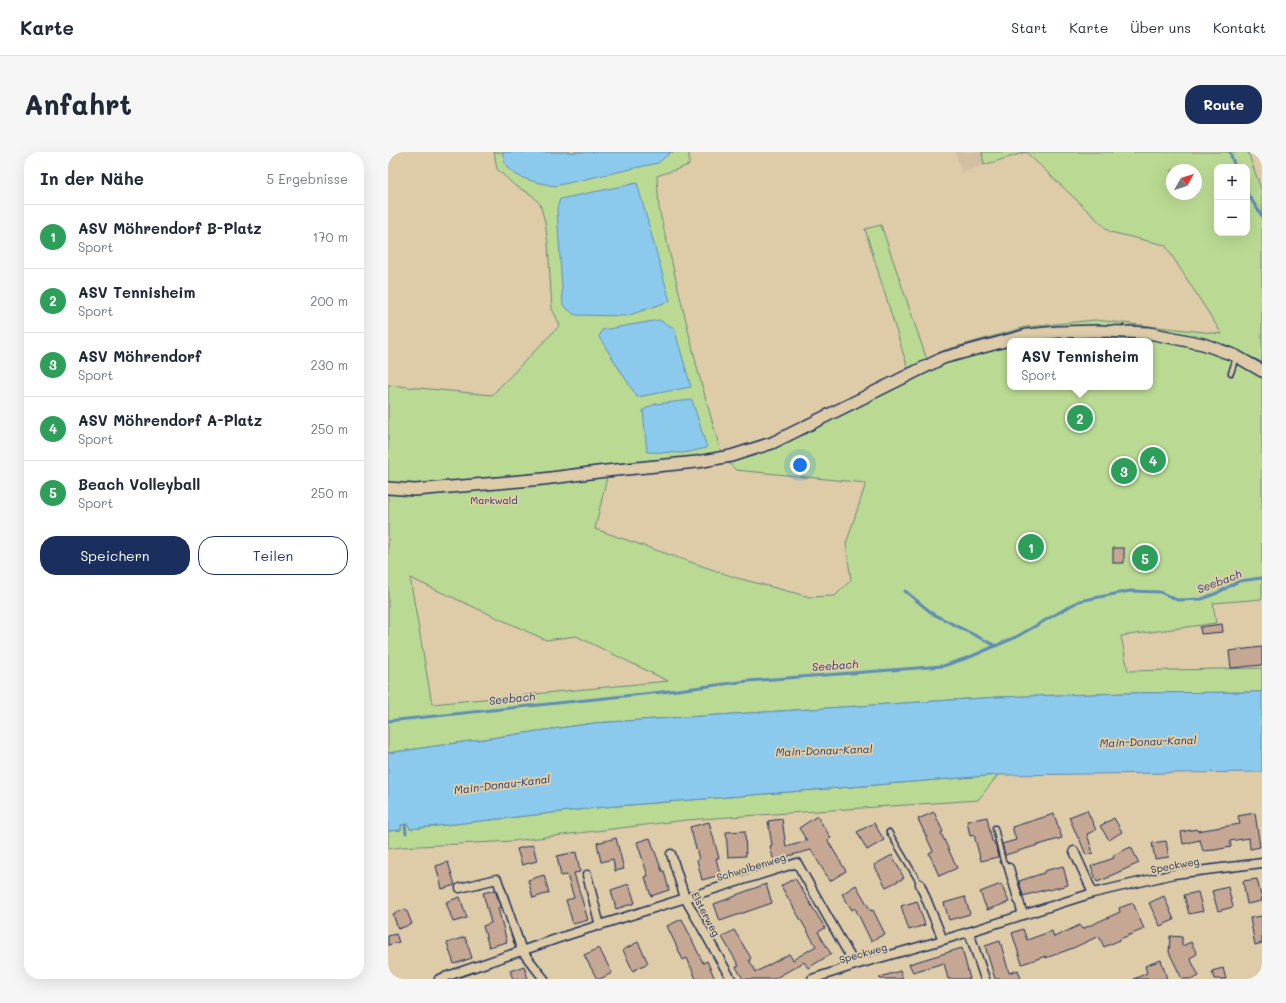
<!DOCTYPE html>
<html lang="de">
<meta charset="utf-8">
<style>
body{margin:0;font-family:Mali,sans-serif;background:#f6f6f7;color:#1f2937}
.controls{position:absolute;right:12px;top:12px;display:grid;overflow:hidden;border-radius:8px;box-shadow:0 4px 16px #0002}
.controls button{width:36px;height:36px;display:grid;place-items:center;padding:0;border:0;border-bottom:1px solid #e0e1e3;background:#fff;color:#1f2937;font:20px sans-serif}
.compass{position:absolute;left:778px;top:12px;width:36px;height:36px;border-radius:50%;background:#fff;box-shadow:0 4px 16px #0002;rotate:51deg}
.you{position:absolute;left:412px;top:313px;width:14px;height:14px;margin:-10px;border:3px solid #fff;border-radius:50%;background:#1a73e8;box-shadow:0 0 0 6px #1a73e833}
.badge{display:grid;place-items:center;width:26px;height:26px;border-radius:50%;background:#1b2f5e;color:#fff;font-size:13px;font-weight:700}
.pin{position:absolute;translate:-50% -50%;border:2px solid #fff;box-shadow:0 1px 4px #0006}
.popup{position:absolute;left:619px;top:186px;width:146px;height:52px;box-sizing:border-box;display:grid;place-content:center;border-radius:8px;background:#fff;filter:drop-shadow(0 1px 3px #0005);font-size:13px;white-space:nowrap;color:#747a83}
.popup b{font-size:15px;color:#1f2937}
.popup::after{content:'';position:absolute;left:50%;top:100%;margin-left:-8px;border:8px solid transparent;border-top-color:#fff}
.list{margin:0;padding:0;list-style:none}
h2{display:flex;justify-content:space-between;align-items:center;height:52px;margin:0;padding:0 16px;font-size:17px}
h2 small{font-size:13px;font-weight:400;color:#747a83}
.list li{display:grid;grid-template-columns:26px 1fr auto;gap:12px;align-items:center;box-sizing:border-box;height:64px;padding:0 16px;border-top:1px solid #e0e1e3}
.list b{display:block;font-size:15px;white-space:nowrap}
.list p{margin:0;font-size:13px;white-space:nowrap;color:#747a83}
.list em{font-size:13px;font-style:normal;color:#747a83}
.actions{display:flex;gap:8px;padding:12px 16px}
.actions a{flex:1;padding:9px 0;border:1px solid #1b2f5e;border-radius:16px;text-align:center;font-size:14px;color:#1b2f5e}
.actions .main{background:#1b2f5e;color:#fff}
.map{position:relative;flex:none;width:874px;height:827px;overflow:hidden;border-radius:16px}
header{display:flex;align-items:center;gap:24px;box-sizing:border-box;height:56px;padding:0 20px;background:#fff;border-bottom:1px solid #e0e1e3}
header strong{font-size:19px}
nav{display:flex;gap:22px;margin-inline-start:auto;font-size:14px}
.intro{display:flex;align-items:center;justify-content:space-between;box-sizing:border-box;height:96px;padding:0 24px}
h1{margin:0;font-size:28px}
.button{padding:10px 18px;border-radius:16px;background:#1b2f5e;color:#fff;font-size:14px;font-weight:700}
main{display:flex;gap:24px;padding:0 24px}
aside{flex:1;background:#fff;border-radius:16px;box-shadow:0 4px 16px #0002}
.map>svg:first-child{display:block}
.built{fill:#d2bea1}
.green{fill:#bada93;stroke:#6a8478;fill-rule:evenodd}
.water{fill:#8ccaed;stroke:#5f8cb4}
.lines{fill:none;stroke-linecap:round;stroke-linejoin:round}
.stream{stroke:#5f8cb4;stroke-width:3}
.building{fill:#c5a793;stroke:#1b2f5e}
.lane-casing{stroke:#1b2f5e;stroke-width:7}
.street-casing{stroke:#1b2f5e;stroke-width:11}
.secondary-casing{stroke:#1b2f5e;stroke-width:14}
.lane{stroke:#decca9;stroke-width:4}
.street{stroke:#decca9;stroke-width:8}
.secondary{stroke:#decca9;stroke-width:11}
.labels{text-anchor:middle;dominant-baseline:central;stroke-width:4;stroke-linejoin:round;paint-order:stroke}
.park-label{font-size:10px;fill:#2b4063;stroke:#decca9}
.street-label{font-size:10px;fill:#1b2f5e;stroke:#decca9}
.water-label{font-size:11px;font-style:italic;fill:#263e6c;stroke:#decca9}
</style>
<header>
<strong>Karte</strong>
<nav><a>Start</a><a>Karte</a><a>Über uns</a><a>Kontakt</a></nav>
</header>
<div class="intro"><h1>Anfahrt</h1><a class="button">Route</a></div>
<main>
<aside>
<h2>In der Nähe<small>5 Ergebnisse</small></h2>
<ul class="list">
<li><span class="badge" style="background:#2e9e5b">1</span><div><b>ASV Möhrendorf B-Platz</b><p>Sport</p></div><em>170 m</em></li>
<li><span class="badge" style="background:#2e9e5b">2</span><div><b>ASV Tennisheim</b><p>Sport</p></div><em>200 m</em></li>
<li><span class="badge" style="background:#2e9e5b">3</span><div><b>ASV Möhrendorf</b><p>Sport</p></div><em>230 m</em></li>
<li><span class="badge" style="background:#2e9e5b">4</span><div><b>ASV Möhrendorf A-Platz</b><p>Sport</p></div><em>250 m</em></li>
<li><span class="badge" style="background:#2e9e5b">5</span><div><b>Beach Volleyball</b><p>Sport</p></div><em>250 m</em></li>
</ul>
<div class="actions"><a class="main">Speichern</a><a>Teilen</a></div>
</aside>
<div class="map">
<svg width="874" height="827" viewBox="0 0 874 827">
<rect width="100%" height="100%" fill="#decca9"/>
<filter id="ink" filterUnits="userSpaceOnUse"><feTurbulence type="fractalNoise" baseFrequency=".025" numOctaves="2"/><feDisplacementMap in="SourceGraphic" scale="8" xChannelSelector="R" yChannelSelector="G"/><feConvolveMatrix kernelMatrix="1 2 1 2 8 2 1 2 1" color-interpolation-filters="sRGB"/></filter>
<g filter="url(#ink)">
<path class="built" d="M567,0H594L596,13L574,21Z"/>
<path class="green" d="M106,0H301V13L269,24L271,57L311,223L334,304L397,280L521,220L477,77L493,73L539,208L557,198L638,175L707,168L834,182L777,93L722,80L638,0L596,13L594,0H860L874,40V447L825,451L828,471L733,484L740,519L874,516V540L739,541L610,545L206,571L0,601V233L104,243L172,173L164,157L160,92L157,70L152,52L144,43L126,33L109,17ZM829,15H859V81H829ZM784,18H808V42H784ZM622,189H762V235H622ZM333,304L348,318L478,331L458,392L463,428L447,444L422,445L349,426L207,377L221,316ZM22,426L158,488L188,484L280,529L44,552Z
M610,623L590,648L298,668L125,689L13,695L0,697V679L13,678V673L20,672L22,677L217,655Z"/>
<path class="water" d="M115,0H283L270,11L166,34C153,31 127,27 119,15C116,12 115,4 115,0Z
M249,31L282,149L239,164L187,163L175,153L169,57L172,47Z
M271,168L286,176L303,235L249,245L211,185L214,178Z
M304,248L319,296L296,301L259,300L255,258L267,252Z
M874,540V620L610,623L217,655L22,677L20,672L13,673V678L0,679V601L206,571L610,545L739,541Z"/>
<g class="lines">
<path class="stream" d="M842,0L847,15
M859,41L874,64
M836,193L847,198
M854,202L874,211
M517,439L545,462L608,494
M0,569L274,540L360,529L555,514L582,505L628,485L691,449L742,439L772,440L789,448L814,447L829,441L851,429L874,426
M17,673L18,681"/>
</g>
<path class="building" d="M698,256L700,274L686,275L684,258Z
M725,396H736V411H725Z
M834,472L835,480L813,482L812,475Z
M874,495V513L843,516L841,499Z
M699,658L708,678L699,682L705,701L698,703L691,686H690L681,665Z
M546,660L555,680L553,681L569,716L551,724L541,701L545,699L530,667Z
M867,661L872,695L862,697L861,686L842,689L843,695L827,698L815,699L812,688L795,692L793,680L809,677V679L852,672L850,664Z
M666,662L674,686L617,703L614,692L628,688L624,675Z
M429,664L443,686L440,689L458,719L442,729L423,698L400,704V706L386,710L382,694L384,693L380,669L394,667L398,695L419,689L411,676Z
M599,665L604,689H605L608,694L610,705L593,709L586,683L582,684L579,669Z
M726,666L734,680L721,688L712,674Z
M321,670L331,706H328L332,723L314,728L309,708L311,707L302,675Z
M486,671L496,688L479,698L469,680Z
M357,679L358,704L340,705L338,680Z
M228,686L236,717L227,719L225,707L213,710L209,691Z
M262,686L274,719H276L281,738L263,744L257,725L260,724L249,690Z
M778,689L781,705L767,707L764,691Z
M145,693L149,709L134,713L129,697Z
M743,695L751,711L722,724V725L709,730L703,714L726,706L725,703Z
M188,700L192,720L186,721L200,768L185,772L178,748L186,746L179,723L173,724L169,704Z
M504,703L516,726L498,735L486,713Z
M60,710L67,733L54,737L48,714Z
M675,714L680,733L661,738L660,737L635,744L631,729L656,721V719Z
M156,723L161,741L145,746L140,728Z
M407,726L437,776L430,780L443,802L420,816L416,810L386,827H355L348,815L351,814L334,785L346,778L363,806L361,808L368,820L401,802L405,808L428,794L393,734Z
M869,727L874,749L859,752L855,729Z
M241,732L247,751L228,757L223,738Z
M378,732L384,751L332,769L326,752L348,744V743Z
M613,732L621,750L599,758L592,740Z
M468,733L483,759L485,758L497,782L483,789L467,756L464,758L454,742Z
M840,735L845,755L830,759L824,739Z
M107,738L113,755L110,756L119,790L101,795L95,774L103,771L95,741Z
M810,740L815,759L801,762L796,743Z
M776,744L786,768L772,774L761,751Z
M72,745L79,766L65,770L58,750Z
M577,745L582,762L561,768L556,751Z
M529,749L537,773L521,778L513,754Z
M745,751L756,777L732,787V788L716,795L711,784L685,796L658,806V804L634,812L624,781L635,777L639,788L664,779L666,785L692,773L694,777L732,760L731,756Z
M18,757L24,772L10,777L5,762Z
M874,764V791L867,793L862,766Z
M294,767L315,811L319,809L327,827H308L299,806L295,808L279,774Z
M8,782L11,790L0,793V784Z
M782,784L794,785V794L803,790L809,802L802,806L811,824L805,827H794L781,800Z
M77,785L84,806L66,812L59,791Z
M612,789L621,821L630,818L633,827H607L597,794Z
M250,790L260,811L245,819L235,798Z
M211,796L224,821L212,827H209L196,803Z
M574,796L582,827H560L556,811L525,820L521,812Z
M773,808L779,827H746L759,821L757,814Z
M136,814L140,827H125L122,819Z
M835,816L838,827H826L824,819Z
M512,819L515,827H492V825Z"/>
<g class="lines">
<defs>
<path id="lane" d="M843,221L848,205
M607,676L615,709L621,716
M501,680L532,732"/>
<path id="street" d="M686,699L705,741
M283,702L297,746L343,827
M621,716L635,763
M199,723L212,774
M532,732L555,788
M72,736L109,727L134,799L156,827
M581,780L597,827
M51,827L180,783L409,711L467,813
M424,827L467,813L555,788L705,741L786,722L874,711"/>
<path id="secondary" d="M0,336L27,338L155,327L218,319L309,310L343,304L384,291L555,206L639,183L670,180L712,179L761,181L815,192L848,204L874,219"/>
</defs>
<use href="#lane" class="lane-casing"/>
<use href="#street" class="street-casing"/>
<use href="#secondary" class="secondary-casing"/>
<use href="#lane" class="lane"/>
<use href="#street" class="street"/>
<use href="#secondary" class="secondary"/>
</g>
</g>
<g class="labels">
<g class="park-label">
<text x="106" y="348">Markwald</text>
</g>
<g class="street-label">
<text transform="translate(787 713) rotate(-10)">Speckweg</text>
<text transform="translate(363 715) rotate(-17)">Schwalbenweg</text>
<text transform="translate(318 762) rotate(62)">Elsterweg</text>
<text transform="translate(475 801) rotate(-16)">Speckweg</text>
</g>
<g class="water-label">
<text transform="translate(831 429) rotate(-21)">Seebach</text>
<text transform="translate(447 513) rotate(-4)">Seebach</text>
<text transform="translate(124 546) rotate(-6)">Seebach</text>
<text transform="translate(760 589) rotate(-2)">Main-Donau-Kanal</text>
<text transform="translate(436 598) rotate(-2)">Main-Donau-Kanal</text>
<text transform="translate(114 632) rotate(-7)">Main-Donau-Kanal</text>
</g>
</g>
</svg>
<div class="controls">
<button>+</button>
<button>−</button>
</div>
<svg class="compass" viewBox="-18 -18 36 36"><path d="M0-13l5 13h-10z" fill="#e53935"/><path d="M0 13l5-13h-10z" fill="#747a83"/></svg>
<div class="you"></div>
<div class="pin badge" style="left:643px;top:395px;background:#2e9e5b">1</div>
<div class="pin badge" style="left:692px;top:266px;background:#2e9e5b">2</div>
<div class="popup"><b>ASV Tennisheim</b>Sport</div>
<div class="pin badge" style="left:736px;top:319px;background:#2e9e5b">3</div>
<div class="pin badge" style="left:765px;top:308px;background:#2e9e5b">4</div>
<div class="pin badge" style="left:757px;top:406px;background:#2e9e5b">5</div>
</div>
</main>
